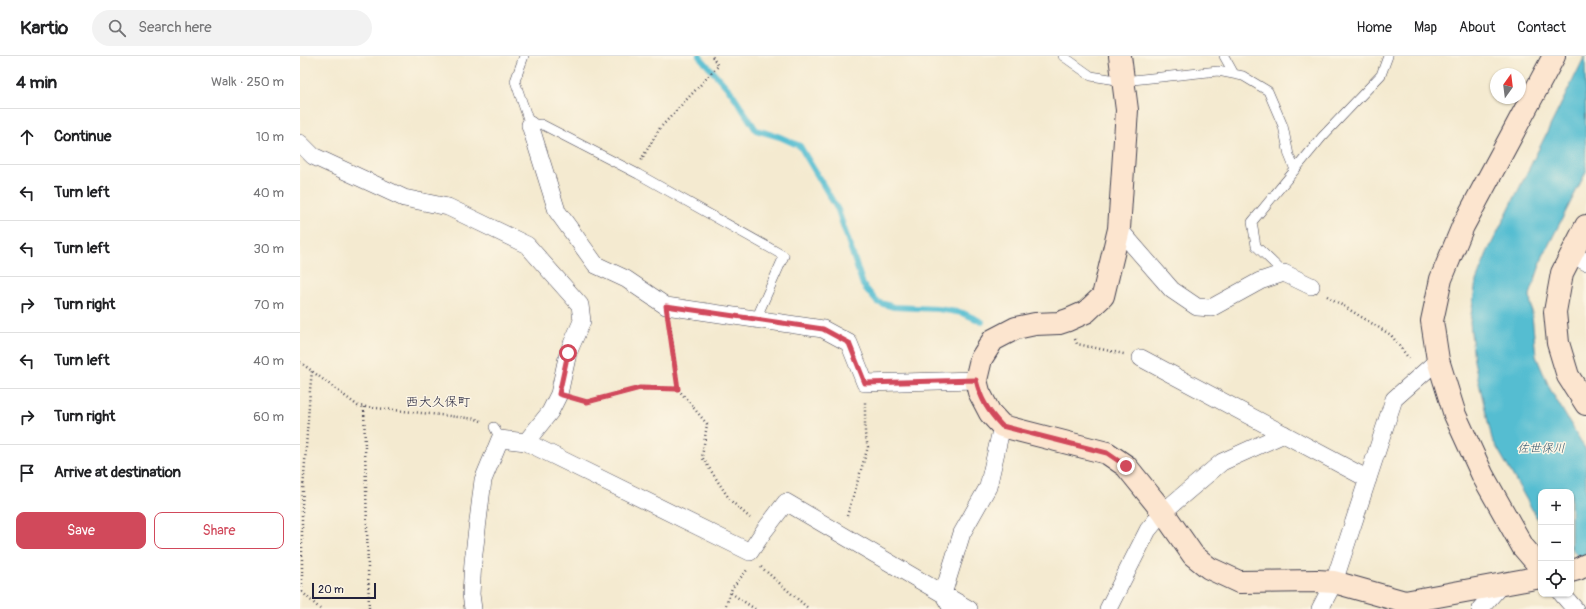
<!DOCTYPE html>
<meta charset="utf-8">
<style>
body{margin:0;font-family:Pangolin,"Klee One",sans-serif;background:#f2f2f2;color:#202124}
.controls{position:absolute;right:12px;bottom:12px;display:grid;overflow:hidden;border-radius:8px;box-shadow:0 1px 3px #0004}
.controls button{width:36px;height:36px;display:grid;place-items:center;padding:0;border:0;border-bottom:1px solid #e0e0e0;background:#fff;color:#202124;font:20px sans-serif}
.compass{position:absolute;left:1190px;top:12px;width:36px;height:36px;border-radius:50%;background:#fff;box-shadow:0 1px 3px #0004;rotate:14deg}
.scale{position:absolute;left:12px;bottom:10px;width:64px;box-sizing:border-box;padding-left:4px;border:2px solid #22223b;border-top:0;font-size:11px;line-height:14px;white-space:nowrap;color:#22223b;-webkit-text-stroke:3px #fcf5e5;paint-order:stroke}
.stop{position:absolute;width:12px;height:12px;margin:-9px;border:3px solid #d1495b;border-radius:50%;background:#fff}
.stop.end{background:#d1495b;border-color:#fff;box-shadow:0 1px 4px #0008}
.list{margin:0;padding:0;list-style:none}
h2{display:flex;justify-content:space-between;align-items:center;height:52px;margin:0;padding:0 16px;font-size:17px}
h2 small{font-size:13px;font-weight:400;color:#757577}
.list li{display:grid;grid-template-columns:26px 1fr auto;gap:12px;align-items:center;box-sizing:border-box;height:56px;padding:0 16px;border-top:1px solid #e0e0e0}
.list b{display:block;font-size:15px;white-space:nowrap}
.list em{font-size:13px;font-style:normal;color:#757577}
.actions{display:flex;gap:8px;padding:12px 16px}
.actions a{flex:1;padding:9px 0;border:1px solid #d1495b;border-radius:8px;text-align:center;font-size:14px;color:#d1495b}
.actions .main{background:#d1495b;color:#fff}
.icon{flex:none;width:22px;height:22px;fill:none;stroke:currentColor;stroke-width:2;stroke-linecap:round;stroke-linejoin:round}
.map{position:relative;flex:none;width:1286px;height:553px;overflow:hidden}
header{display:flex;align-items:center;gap:24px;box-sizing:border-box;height:56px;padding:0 20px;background:#fff;border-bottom:1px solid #e0e0e0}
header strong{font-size:19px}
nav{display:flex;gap:22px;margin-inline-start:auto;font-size:14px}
.search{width:280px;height:36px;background:#f2f2f2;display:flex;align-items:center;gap:10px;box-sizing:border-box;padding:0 14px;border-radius:22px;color:#757577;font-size:15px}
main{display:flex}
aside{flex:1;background:#fff}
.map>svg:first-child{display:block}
.water{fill:#54bdd1;stroke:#3b7086}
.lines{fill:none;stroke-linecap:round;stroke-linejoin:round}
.stream{stroke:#54bdd1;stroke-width:6}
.lane-casing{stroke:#424051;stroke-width:10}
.street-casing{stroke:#424051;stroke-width:18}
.secondary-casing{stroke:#424051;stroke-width:24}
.path{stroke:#424051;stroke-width:2.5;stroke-dasharray:1 3;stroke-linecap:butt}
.lane{stroke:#fff;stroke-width:9}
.street{stroke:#fff;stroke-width:17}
.secondary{stroke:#fce5cf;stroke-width:22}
.route{stroke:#d1495b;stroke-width:5}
.labels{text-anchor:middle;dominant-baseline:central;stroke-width:3;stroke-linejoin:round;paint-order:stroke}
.water-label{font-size:12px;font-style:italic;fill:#345870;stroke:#fcf5e5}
.quarter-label{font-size:13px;fill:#22223b;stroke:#fcf5e5}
</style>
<header>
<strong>Kartio</strong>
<div class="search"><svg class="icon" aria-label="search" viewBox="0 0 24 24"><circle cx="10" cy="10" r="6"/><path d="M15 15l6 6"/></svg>Search here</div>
<nav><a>Home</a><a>Map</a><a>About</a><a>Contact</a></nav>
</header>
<main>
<aside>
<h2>4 min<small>Walk · 250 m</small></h2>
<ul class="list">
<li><svg class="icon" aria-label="ahead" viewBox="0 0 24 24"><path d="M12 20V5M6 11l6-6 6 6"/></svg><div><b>Continue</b></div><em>10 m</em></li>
<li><svg class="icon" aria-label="left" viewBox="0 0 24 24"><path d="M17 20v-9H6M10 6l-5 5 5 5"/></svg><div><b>Turn left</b></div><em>40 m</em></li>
<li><svg class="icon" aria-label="left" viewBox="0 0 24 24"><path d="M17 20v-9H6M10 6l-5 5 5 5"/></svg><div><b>Turn left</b></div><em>30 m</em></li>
<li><svg class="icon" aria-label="right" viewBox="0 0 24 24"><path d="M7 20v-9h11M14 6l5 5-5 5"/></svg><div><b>Turn right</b></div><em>70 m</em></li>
<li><svg class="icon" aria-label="left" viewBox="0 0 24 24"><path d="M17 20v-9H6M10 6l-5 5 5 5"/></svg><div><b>Turn left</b></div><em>40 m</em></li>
<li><svg class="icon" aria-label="right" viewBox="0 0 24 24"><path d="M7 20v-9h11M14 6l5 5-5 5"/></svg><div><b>Turn right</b></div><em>60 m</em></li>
<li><svg class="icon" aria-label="arrive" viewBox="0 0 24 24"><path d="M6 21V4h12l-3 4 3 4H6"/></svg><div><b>Arrive at destination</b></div></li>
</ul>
<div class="actions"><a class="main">Save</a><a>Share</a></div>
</aside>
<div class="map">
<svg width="1286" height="553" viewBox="0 0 1286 553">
<rect width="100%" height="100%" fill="#fcf5e5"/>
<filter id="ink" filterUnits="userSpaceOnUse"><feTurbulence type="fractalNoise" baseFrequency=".025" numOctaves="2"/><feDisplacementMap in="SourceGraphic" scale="8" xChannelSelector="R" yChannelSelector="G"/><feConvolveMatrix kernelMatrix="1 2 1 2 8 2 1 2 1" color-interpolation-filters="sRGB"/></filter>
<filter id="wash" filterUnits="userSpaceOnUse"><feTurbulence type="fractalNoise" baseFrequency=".012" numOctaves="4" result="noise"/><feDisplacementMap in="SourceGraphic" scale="16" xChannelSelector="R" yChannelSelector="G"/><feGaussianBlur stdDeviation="0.9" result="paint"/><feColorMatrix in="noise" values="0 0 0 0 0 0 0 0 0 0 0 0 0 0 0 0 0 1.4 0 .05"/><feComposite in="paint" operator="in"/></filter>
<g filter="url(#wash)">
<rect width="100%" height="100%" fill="#f4ead0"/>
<path class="water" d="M1285,0L1286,116L1243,200L1230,239L1236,300L1250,333L1286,394V511L1271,492V436H1241V469L1192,383L1174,305L1170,266L1176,225L1187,197Z"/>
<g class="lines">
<path class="stream" d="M399,0L432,37L456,74L480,81L500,90L538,154L563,229L577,246L594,251L638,253L663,257L682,266"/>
</g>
</g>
<g filter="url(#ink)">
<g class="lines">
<defs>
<path id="lane" d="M224,0L215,25L230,69L241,68L338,118L484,200L456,263
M763,0L791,20L823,25L918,15L943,20L968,35L983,70L989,99L995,114
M924,0L934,18
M984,217L956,190L952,166L1022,81L1081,19L1088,0
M194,371L200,383"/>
<path id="street" d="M230,69L257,155L296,209L326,223L366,250L523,273L549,287L565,327L676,324
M0,87L13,100L104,142L148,151L227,189L280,249L282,265L268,297L259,338L250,356L226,386
M819,173L872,234L897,251L911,252L960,225L984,217L1011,230
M1272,198L1286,206
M841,302L1068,423
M1262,538L1275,553
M173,553L171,538L173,506L183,424L200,383L226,386L450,496L464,475L486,446L643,538L652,553
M669,553L643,538L662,477L688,431L702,370
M808,553L848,474L863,456L922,406L984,378
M1020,553L1034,526L1094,343L1138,304
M1180,553L1201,529"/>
<path id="secondary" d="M820,0L827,54L819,173L803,240L786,256L768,264L759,267L735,268L716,272L693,284L681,303L676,324L679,336L690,357L702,370L807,397L826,410L863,456L893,499L909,512L939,526L1017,525L1034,526L1105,546L1241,521
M1286,170L1262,217L1255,256L1258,287L1268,320L1286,348
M1241,512L1223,491L1183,420L1155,359L1138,304L1132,265L1141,223L1163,170L1254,0
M1271,515L1278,513L1286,509"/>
</defs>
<use href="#lane" class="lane-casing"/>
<use href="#street" class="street-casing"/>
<use href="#secondary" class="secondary-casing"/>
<path class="path" d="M341,104L360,72L418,10L412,0
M1027,240L1091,279L1110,304
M370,270L378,333L407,368L402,401L430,444L450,462
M775,283L777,288L824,298
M0,306L58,350L176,363L181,365
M277,343L287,346L340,332L378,333
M64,351L69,553
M547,460L568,391L565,378V346
M461,511L509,553
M2,536V449L10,334L12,315
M2,536L20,553
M431,537L455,553
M425,553L432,532L447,514"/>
<use href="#lane" class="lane"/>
<use href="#street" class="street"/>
<use href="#secondary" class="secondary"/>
</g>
</g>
<g class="lines" filter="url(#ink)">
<path class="route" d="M268,297L259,338L287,346L340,332L378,333L366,250L523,273L549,287L565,327L676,324C681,344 688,355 702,370L807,397L826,410"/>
</g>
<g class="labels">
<g class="water-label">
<text x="1241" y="392">佐世保川</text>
</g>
<g class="quarter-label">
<text x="138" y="346">西大久保町</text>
</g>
</g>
</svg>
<div class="controls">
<button>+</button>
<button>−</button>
<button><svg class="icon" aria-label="locate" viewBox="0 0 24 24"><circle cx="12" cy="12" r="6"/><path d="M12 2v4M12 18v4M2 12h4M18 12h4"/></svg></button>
</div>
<svg class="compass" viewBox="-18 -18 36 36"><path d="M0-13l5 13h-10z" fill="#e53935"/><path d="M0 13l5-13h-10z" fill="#757577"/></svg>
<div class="scale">20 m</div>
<div class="stop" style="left:268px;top:297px"></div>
<div class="stop end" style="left:826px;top:410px"></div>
</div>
</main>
